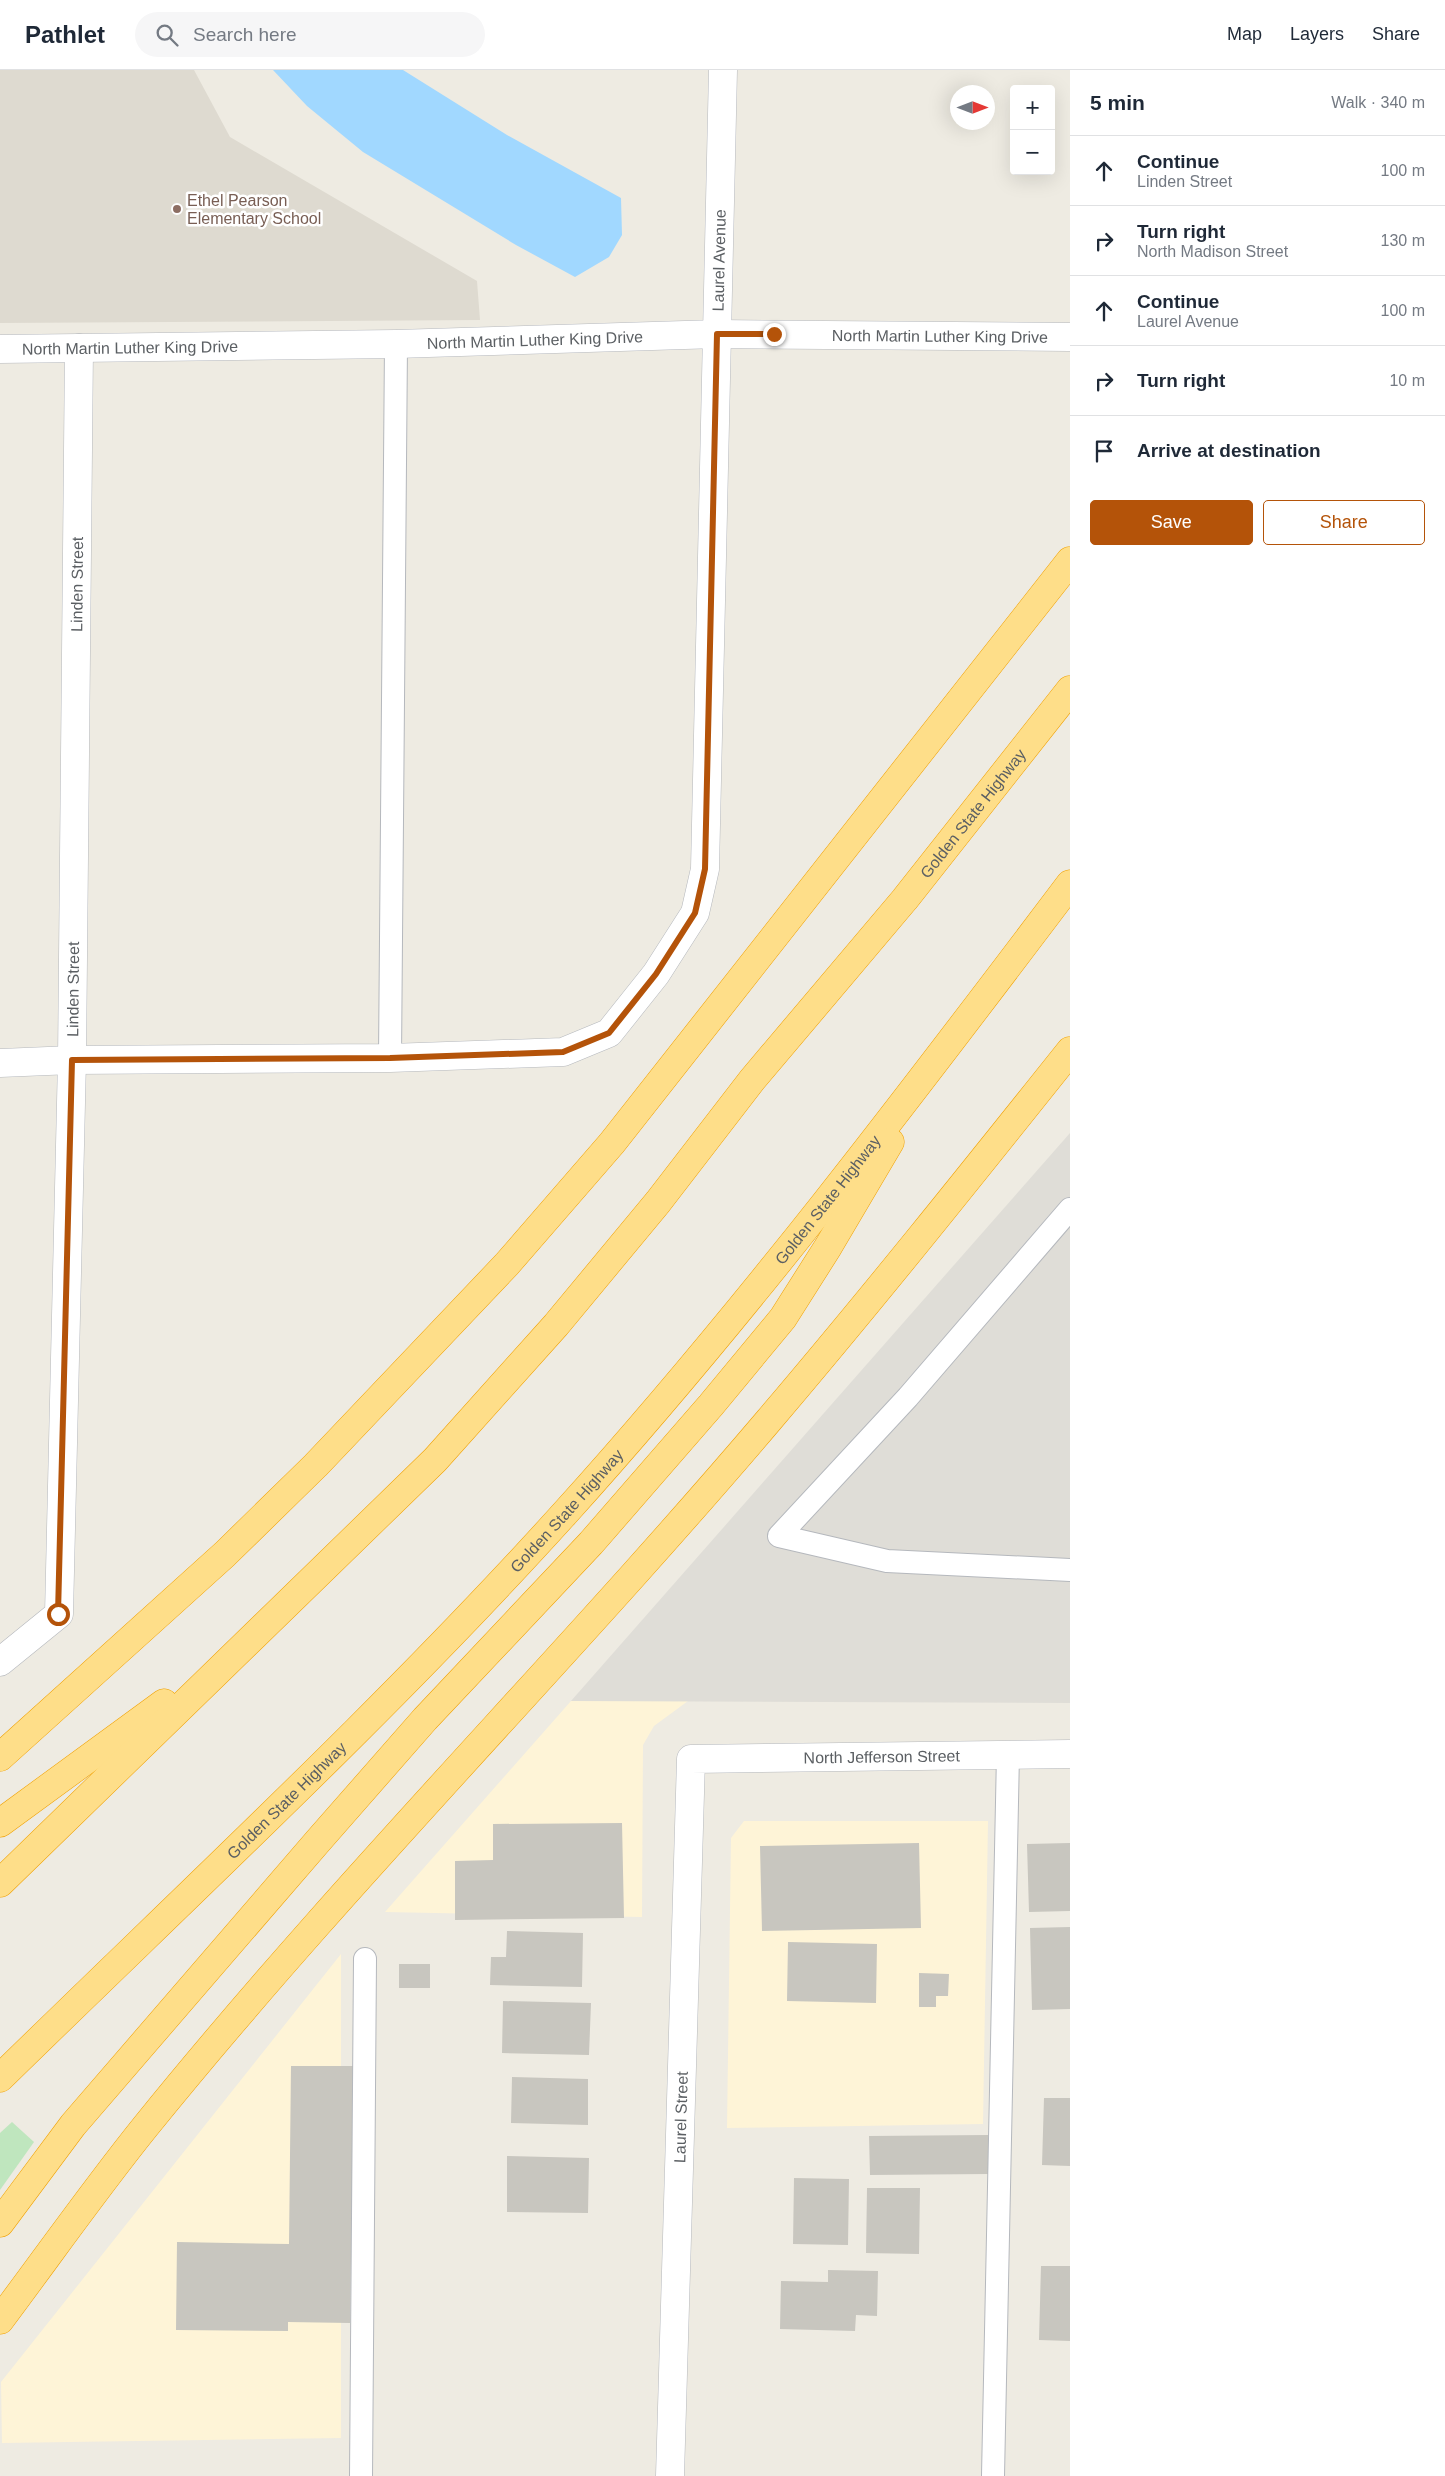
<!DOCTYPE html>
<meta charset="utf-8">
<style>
body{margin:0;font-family:Helvetica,sans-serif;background:#f6f6f7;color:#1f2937}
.controls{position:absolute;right:15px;top:15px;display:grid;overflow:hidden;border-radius:5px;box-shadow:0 5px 20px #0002}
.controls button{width:45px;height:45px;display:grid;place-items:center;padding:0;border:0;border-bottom:1px solid #e0e1e3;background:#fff;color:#1f2937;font:25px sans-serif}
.compass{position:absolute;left:950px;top:15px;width:45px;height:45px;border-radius:50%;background:#fff;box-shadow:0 5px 20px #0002;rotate:90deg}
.stop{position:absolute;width:15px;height:15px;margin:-11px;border:4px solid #b45309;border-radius:50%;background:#fff}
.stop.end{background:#b45309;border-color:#fff;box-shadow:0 1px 5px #0008}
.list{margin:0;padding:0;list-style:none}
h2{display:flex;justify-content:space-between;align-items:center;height:65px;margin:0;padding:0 20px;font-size:21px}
h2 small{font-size:16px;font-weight:400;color:#747a83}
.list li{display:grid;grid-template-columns:32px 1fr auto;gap:15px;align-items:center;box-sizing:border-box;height:70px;padding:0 20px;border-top:1px solid #e0e1e3}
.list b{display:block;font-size:19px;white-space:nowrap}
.list p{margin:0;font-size:16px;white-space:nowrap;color:#747a83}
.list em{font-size:16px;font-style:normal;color:#747a83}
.actions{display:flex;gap:10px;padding:15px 20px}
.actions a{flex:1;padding:11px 0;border:1px solid #b45309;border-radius:5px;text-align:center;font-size:18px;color:#b45309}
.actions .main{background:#b45309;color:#fff}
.icon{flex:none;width:28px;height:28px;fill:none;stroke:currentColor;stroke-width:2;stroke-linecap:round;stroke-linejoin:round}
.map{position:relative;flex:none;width:1070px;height:2406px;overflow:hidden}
header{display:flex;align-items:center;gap:30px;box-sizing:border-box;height:70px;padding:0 25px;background:#fff;border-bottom:1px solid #e0e1e3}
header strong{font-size:24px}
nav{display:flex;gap:28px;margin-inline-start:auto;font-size:18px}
.search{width:350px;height:45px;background:#f6f6f7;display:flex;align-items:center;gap:12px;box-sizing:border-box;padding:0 18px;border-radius:28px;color:#747a83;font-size:19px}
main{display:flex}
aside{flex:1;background:#fff}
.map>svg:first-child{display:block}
.commercial{fill:#fef4d7}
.industrial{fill:#dfddd7}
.education{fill:#dedad0}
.green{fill:#bfe6be}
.water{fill:#a1d8ff}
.building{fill:#c8c6bf}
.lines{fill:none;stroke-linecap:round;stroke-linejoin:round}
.lane-casing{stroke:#b5b8bd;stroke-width:24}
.street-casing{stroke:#b5b8bd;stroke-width:29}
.secondary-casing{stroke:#b6b9bf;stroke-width:29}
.highway-casing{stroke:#f0a000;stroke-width:29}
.lane{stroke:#fff;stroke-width:22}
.street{stroke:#fff;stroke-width:28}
.secondary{stroke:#fff;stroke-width:28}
.highway{stroke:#fede89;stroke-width:28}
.route{stroke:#b45309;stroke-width:6}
.education-dot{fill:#8d6e63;stroke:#fff;stroke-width:2}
.labels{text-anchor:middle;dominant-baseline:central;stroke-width:5;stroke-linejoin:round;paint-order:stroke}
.education-label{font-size:16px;fill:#785e54;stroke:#fff;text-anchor:start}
.street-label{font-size:16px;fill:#5b5f63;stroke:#fff}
</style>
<header>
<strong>Pathlet</strong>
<div class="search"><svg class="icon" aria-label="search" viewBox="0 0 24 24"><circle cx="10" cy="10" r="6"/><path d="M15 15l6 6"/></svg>Search here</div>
<nav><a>Map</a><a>Layers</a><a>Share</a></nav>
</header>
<main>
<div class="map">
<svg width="1070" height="2406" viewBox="0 0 1070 2406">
<rect width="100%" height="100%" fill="#eeebe2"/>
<path class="commercial" d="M571,1631H688L654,1656L643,1675L642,1847L385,1842Z
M744,1751H988L983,2054L727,2058L731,1768Z
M341,1884V2368L2,2373L1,2312Z"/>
<path class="industrial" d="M1070,1063V1633L571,1631Z"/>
<path class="education" d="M0,0H194L230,67L477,211L480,250L0,253Z"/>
<path class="green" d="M12,2052L34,2072L0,2120V2063Z"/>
<path class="water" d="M273,0H403L507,65L621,128L622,165L609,187L575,207L516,175L363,82L307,36Z"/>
<path class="building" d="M622,1753L624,1848L455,1850V1791L493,1790V1754Z
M919,1773L921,1858L762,1861L760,1776Z
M1070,1773V1841L1029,1842L1027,1774Z
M1070,1857V1939L1032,1940L1030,1858Z
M507,1861L583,1863L582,1917L490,1915L491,1887H506Z
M788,1872L877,1874L876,1933L787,1931Z
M399,1894H430V1918H399Z
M919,1903L949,1904L948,1926H936V1937H919Z
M503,1931L591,1933L589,1985L502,1983Z
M291,1996H354L350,2253L288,2252V2261L176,2260L177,2172L289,2174Z
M512,2007L588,2009V2055L511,2053Z
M1044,2028H1070V2096L1042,2095Z
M988,2065V2104L870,2105L869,2066Z
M507,2086L589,2088L588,2143L507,2142Z
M794,2108L849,2109L848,2175L793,2174Z
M867,2118H920L919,2184L866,2183Z
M1041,2196H1070V2271L1039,2270Z
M828,2200L878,2201L877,2246L856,2245L855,2261L780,2259L781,2211L828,2212Z"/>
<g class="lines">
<defs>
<path id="lane" d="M390,988L396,274
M1070,1139L908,1327L779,1466L887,1491L1070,1500
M361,2406L365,1889
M993,2406L1008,1684"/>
<g id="street">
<path id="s1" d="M0,993L72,990L390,988L563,982L609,963L656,904L695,843L705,799L717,264L1070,267"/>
<path id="s2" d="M0,1592L59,1544L72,990L79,278"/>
<path id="s3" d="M670,2406L691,1689L1070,1684"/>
</g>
<g id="secondary">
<path id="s4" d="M0,279L396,274L717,264L723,0"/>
</g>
<g id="highway">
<path d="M0,1687L225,1484L316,1395L507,1194L612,1073L1070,491"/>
<path d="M0,1753L164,1633"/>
<path id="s5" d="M0,1813L435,1390L556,1255L658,1132L752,1010L905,829L1070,620"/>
<path id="s6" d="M0,2008C190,1822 386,1641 565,1443C744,1245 909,1027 1070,814"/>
<path d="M0,2153L73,2055L318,1771L425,1649L591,1473L711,1335L783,1248L828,1177L890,1072"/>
<path d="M0,2250C48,2186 95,2119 145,2057C343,1812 566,1589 769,1350C872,1229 971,1105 1070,981"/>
</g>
</defs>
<use href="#lane" class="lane-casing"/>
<use href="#street" class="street-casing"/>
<use href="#secondary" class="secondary-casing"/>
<use href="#highway" class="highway-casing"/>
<use href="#lane" class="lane"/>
<use href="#street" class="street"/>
<use href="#secondary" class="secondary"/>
<use href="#highway" class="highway"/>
</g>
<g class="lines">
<path class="route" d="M58,1544L72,990L390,988L563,982L609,963L656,904L695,843L705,799L717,264H774"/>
</g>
<circle class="education-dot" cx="177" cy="139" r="5"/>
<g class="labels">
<g class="education-label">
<text x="187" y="130">Ethel Pearson<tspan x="187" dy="18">Elementary School</tspan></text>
</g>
<g class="street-label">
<text stroke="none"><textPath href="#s4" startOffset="791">Laurel Avenue</textPath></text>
<text stroke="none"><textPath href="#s1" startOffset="1564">North Martin Luther King Drive</textPath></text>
<text stroke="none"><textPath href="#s4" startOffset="535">North Martin Luther King Drive</textPath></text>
<text stroke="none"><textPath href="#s4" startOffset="130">North Martin Luther King Drive</textPath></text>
<text stroke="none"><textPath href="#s2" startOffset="1106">Linden Street</textPath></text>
<text stroke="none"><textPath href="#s5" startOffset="1448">Golden State Highway</textPath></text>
<text stroke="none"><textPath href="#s2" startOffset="701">Linden Street</textPath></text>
<text stroke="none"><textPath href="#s6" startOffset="1208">Golden State Highway</textPath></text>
<text stroke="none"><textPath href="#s6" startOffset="802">Golden State Highway</textPath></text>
<text stroke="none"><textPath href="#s3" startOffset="908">North Jefferson Street</textPath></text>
<text stroke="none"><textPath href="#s6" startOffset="399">Golden State Highway</textPath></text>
<text stroke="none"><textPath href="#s3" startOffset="359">Laurel Street</textPath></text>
</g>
</g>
</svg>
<div class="controls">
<button>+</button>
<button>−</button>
</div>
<svg class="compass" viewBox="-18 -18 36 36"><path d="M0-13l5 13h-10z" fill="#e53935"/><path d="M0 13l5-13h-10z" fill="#747a83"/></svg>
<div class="stop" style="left:58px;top:1544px"></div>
<div class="stop end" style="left:774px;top:264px"></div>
</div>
<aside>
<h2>5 min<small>Walk · 340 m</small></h2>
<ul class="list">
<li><svg class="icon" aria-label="ahead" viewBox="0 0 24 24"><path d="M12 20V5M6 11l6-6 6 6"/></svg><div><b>Continue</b><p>Linden Street</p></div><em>100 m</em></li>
<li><svg class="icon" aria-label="right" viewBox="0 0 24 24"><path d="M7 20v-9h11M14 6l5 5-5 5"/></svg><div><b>Turn right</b><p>North Madison Street</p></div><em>130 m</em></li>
<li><svg class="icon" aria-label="ahead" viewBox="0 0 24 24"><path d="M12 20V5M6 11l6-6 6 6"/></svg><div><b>Continue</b><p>Laurel Avenue</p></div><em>100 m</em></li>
<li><svg class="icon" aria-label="right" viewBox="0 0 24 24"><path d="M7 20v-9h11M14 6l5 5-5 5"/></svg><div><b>Turn right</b></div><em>10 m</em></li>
<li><svg class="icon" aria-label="arrive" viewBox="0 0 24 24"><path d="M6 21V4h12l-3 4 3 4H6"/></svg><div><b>Arrive at destination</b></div></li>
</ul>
<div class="actions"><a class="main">Save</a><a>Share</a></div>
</aside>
</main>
